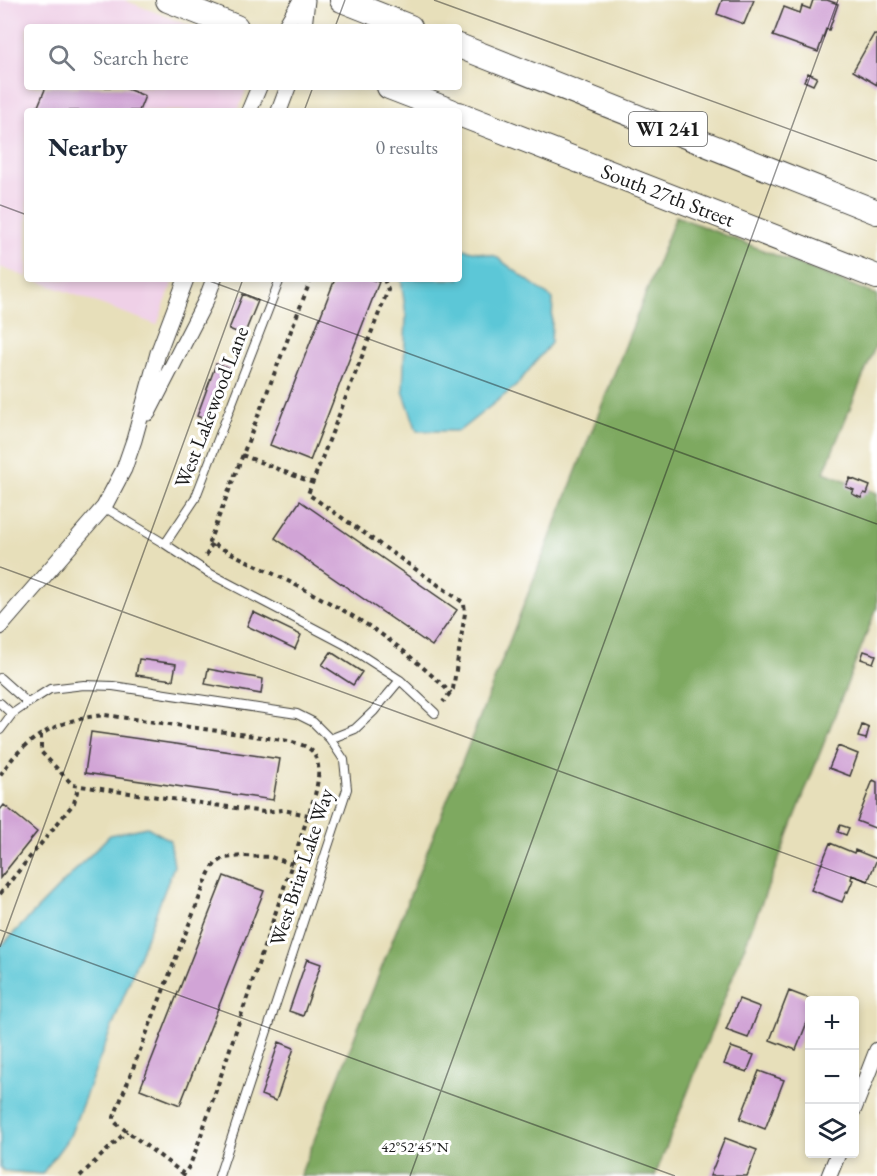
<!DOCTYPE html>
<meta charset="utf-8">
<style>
body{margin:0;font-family:"EB Garamond",serif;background:#f6f6f7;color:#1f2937}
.controls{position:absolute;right:18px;bottom:18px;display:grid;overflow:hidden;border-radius:6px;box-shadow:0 3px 9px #0003}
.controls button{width:54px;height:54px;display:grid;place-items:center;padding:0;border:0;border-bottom:2px solid #e0e1e3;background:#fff;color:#1f2937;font:30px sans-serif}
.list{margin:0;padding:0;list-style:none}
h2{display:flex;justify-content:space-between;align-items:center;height:78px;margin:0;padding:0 24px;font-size:26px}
h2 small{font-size:20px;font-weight:400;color:#747a83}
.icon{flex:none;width:33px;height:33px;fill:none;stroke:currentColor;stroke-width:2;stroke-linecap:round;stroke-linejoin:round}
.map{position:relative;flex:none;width:877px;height:1176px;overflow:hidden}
.search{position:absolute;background:#fff;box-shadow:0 3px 9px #0003;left:24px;top:24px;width:438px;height:66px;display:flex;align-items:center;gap:15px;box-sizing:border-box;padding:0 21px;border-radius:6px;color:#747a83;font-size:22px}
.panel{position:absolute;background:#fff;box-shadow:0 3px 9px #0003;left:24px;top:108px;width:438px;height:174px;border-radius:6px}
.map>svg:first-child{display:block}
.built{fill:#efd0e7}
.forest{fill:#7ea961;stroke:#4d623e;stroke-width:1.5}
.water{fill:#5cc7d7;stroke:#3c727a;stroke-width:1.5}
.building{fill:#d1a4d6}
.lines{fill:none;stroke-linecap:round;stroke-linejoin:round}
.service-casing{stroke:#3a3934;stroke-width:10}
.minor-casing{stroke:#3a3934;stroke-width:17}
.primary-casing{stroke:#3a3934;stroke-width:26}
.path{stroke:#3a3934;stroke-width:4;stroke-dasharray:4.5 4.5;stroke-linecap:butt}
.service{stroke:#fff;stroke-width:8}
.minor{stroke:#fff;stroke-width:15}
.primary{stroke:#fff;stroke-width:24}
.ticks{fill:none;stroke:#1c1c1c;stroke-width:1.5;stroke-opacity:0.45}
.labels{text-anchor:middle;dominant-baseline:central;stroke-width:6;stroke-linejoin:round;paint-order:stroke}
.shield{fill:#fff;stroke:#606060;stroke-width:1.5}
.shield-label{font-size:20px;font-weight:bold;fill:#1c1c1c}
.street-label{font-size:21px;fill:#1c1c1c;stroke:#fff}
.ticks-label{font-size:15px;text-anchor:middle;fill:#1c1c1c;stroke:#fff;stroke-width:6;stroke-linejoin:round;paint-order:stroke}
</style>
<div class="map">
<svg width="877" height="1176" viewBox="0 0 877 1176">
<rect width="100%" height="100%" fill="#fff"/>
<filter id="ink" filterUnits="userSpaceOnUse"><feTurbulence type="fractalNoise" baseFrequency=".0167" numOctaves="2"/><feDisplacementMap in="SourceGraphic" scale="12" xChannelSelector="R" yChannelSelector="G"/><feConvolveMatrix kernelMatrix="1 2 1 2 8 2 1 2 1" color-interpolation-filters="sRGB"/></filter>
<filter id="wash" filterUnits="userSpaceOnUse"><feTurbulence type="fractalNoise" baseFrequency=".008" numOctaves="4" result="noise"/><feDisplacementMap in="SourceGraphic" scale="24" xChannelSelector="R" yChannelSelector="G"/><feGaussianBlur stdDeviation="1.35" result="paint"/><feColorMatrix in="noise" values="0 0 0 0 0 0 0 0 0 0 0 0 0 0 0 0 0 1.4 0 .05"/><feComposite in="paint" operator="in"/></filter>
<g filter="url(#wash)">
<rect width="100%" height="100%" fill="#e7dfba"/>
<path class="built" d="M0,0H124L193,27H27V87H247L238,111H27V277L0,267Z
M32,279H174L157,325Z"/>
<path class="forest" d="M676,216L877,295V342L824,472L877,493V607L655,1176H300Z"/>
<path class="water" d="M459,248L495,256L553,299L551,343L516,386L459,431H417L403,391L406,316L401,279H459Z
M147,827L170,840L174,866L70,1136L42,1174L4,1171L0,1167V947L110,835Z"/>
<g id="blocks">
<path class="building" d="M722,0H754L744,24L717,14Z
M813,0H827L838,4L829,30L826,29L818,52L773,36L784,7L800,13L802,6L810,9Z
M874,34L877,36V85L853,71Z
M808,73L817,77L813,85L804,81Z
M46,87H122L145,96L139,111H36Z
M335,279H370L379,282L310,461L270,445Z
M243,294L258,301L244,335L229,329Z
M216,364L231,369L211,422L197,416Z
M850,478L870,486L867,494L864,493L861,498L852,494L854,490L846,487Z
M300,501L457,610L432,646L275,538Z
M253,612L301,635L295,649L247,626Z
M864,651L876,655L873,663L861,659Z
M331,652L362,672L353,685L322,665Z
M139,659L176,664L173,680L136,675Z
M208,669L263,679L261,694L205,684Z
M862,725L869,728L866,739L858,737Z
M91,732L280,759L273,800L85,773Z
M838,746L858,754L850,776L829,768Z
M873,780L877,782V829L857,821Z
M4,805L37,832L0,878V810Z
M840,825L849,828L846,835L838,832Z
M830,843L854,853L855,850L877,859L868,881L852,875L851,879L853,880L848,892L847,891L842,902L811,890Z
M224,876L264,891L180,1105L140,1089Z
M307,959L321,964L303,1016L289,1011Z
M789,991L810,999V1015L796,1050L770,1040Z
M739,999L760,1007L748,1038L726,1030Z
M279,1042L294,1048L276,1101L261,1095Z
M731,1047L754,1055L747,1072L724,1064Z
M759,1071L784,1080L765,1129L740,1119Z
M725,1138L757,1150L747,1176H710Z"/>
</g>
</g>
<g filter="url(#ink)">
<use href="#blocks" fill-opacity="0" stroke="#3a3934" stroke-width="1.5"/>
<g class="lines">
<defs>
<path id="service" d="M104,507L165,544L207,572L344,644L400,680L435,713
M165,544L195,499L280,279
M0,678L28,703
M0,703L12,714
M0,730L12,714L28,703L50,689L84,685L113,686L297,714L313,722L330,739L344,760L347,789L219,1176
M330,739L355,729L374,711L400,680"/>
<path id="minor" d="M285,27L301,0
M304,27L307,0
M249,111L259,87
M279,111L288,87
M148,413L206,300L214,279
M0,627L104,507L124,469L134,440L158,353L186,279
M854,1109L877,1050
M829,1176L838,1154"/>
<path id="primary" d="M168,0L236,27
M342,0L410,27
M459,46L877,212
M389,87L451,111
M459,114L877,277"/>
</defs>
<use href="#service" class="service-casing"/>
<use href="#minor" class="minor-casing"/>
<use href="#primary" class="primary-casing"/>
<path class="path" d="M311,279L209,542C264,570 321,595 372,628C401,647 426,670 451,693
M384,279L388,290L308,494L464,603L465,613L453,689L443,702
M242,455L313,483
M206,556L212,544
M41,735V752L73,785L264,812L283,810L308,815
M0,775C7,766 13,756 22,749C45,727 73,718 105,715L289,741C296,743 306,745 312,751C322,763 318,781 315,795L197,1147L190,1165L183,1176
M0,894L74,803L77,792L76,785
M184,1174L117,1124L114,1121V1117L209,873L215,864L224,858L242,856L271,857L292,864
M80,1176L127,1131"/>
<use href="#service" class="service"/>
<use href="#minor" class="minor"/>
<use href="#primary" class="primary"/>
</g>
</g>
<path class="ticks" d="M434,0L877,161M335,27L345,0M304,111L313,87M0,205L27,215M204,279L877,524M0,567L877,887M0,930L675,1176M0,947L243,279M410,1176L838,0"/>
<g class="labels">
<rect class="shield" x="629" y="112" width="78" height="34" rx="4.5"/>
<g class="shield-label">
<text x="668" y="129">WI 241</text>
</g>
<g class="street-label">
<text transform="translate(668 195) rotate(21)">South 27th Street</text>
<text transform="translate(211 407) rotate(-69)">West Lakewood Lane</text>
<text transform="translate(301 867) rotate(-72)">West Briar Lake Way</text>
</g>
</g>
<g class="ticks-label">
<text x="415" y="1152">42°52'45"N</text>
</g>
</svg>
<div class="controls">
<button>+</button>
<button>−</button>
<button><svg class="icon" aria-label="layers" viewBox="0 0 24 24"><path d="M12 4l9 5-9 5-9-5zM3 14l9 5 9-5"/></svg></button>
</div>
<div class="search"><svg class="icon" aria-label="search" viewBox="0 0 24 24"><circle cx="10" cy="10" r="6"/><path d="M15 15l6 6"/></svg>Search here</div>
<section class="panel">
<h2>Nearby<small>0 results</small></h2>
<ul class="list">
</ul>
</section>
</div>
